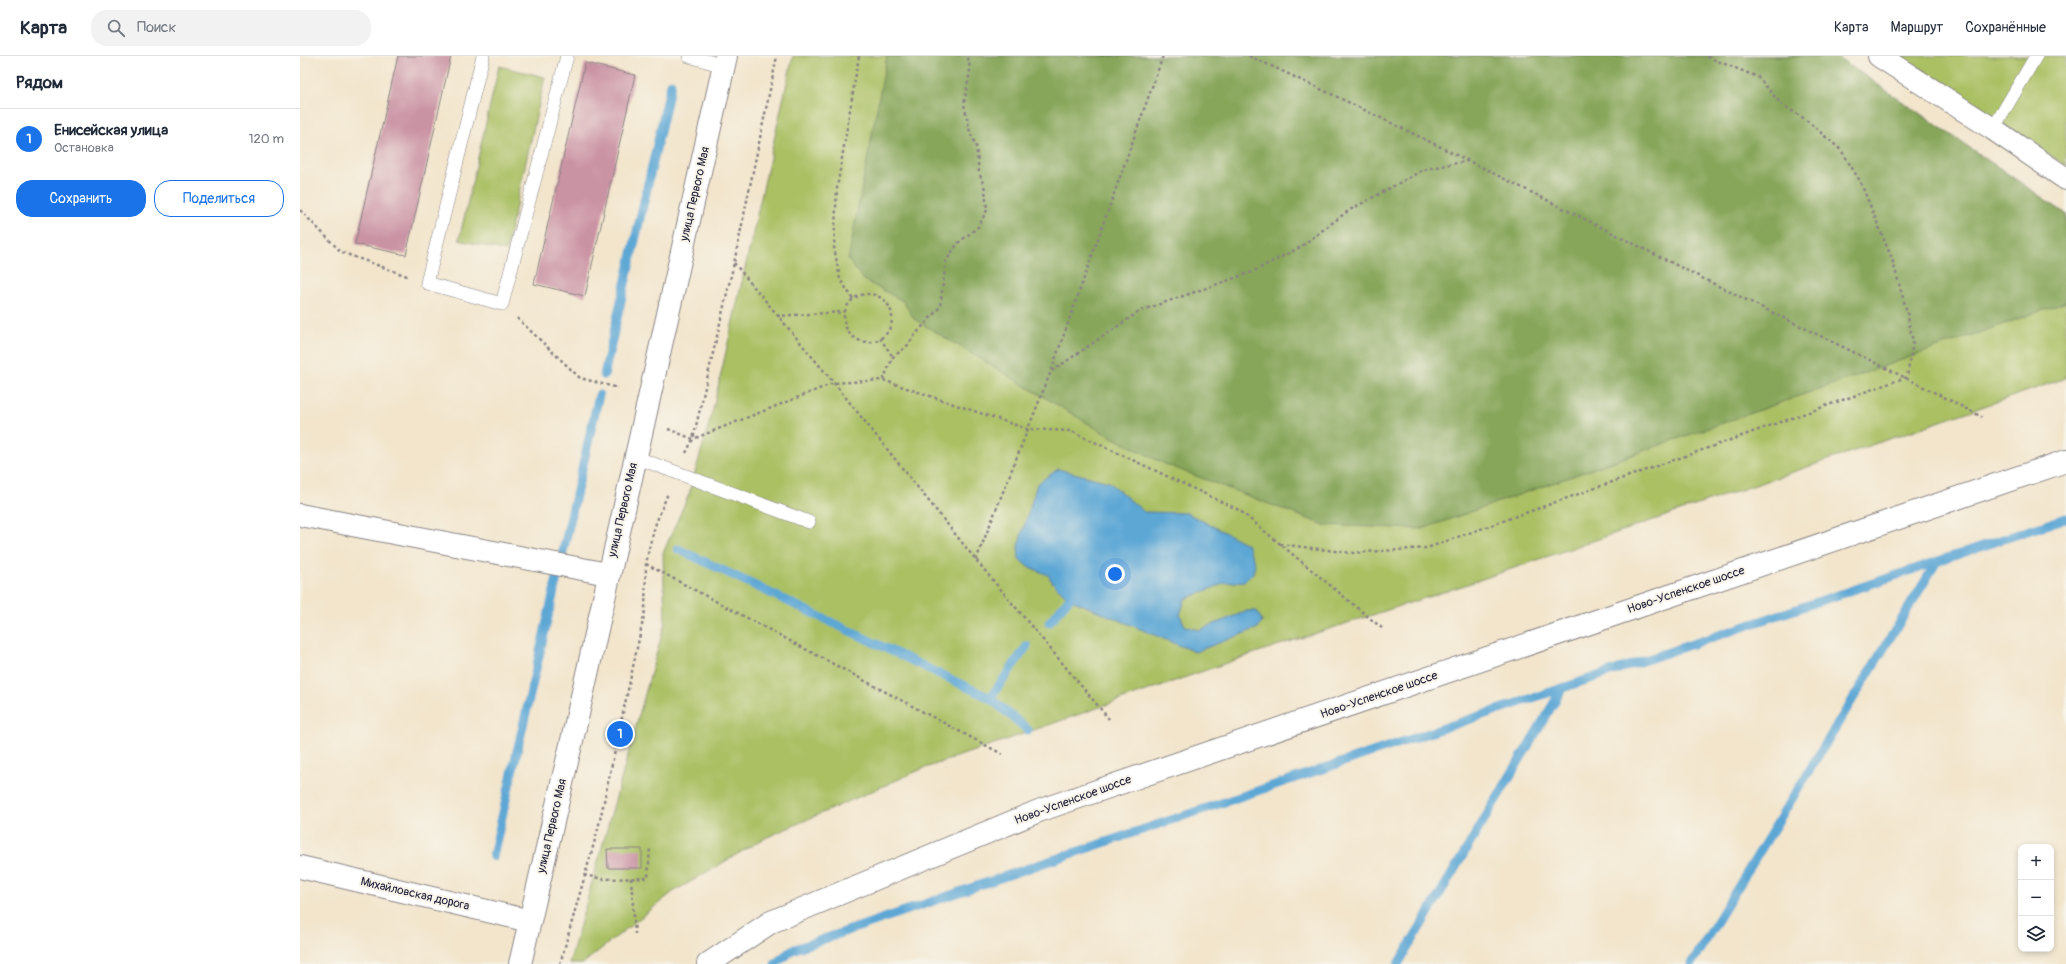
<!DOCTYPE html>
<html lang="ru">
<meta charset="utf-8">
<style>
body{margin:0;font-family:Pangolin,sans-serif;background:#f2f2f3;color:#1f2937}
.controls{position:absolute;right:12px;bottom:12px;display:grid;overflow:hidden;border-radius:8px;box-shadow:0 2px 6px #0003}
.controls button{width:36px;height:36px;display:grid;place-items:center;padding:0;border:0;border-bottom:1px solid #e0e1e3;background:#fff;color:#1f2937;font:20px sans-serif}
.you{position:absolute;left:815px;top:518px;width:14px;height:14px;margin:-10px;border:3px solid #fff;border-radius:50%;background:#1a73e8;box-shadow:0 0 0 6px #1a73e833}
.badge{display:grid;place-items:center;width:26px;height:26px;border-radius:50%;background:#1a73e8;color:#fff;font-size:13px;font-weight:700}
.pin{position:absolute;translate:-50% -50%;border:2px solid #fff;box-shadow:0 1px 4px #0006}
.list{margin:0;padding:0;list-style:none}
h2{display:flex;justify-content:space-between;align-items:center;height:52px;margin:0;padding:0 16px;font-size:17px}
h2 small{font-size:13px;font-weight:400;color:#747a83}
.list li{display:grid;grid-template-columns:26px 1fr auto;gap:12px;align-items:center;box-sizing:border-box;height:60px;padding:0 16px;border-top:1px solid #e0e1e3}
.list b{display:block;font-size:15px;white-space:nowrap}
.list p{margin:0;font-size:13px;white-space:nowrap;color:#747a83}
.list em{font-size:13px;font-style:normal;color:#747a83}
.actions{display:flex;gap:8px;padding:12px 16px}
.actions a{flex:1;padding:9px 0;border:1px solid #1a73e8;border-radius:16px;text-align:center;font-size:14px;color:#1a73e8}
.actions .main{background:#1a73e8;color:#fff}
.icon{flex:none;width:22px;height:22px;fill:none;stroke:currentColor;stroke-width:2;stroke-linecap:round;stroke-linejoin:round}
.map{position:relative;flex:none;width:1766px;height:908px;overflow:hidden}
header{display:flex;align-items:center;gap:24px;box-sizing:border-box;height:56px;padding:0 20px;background:#fff;border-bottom:1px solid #e0e1e3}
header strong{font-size:19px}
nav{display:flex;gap:22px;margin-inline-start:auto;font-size:14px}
.search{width:280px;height:36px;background:#f2f2f3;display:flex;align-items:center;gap:10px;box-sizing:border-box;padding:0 14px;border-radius:16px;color:#747a83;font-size:15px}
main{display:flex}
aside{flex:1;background:#fff}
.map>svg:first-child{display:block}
.green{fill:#aac064;stroke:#667150}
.forest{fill:#87a65a;stroke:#54644a}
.water{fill:#5da7d5;stroke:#406488}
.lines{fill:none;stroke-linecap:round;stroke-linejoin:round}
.stream{stroke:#5da7d5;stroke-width:9}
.building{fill:#ca93a4}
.service-casing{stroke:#8a8484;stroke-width:14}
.minor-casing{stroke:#8a8484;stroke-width:24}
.tertiary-casing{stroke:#8a8484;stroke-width:24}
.path{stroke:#8a8484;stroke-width:2.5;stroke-dasharray:3 3;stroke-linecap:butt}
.service{stroke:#fff;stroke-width:13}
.minor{stroke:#fff;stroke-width:22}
.tertiary{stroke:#fff;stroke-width:22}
.labels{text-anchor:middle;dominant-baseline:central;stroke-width:4;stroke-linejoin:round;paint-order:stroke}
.street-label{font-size:12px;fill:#22223b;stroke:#f7f3e8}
</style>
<header>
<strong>Карта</strong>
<div class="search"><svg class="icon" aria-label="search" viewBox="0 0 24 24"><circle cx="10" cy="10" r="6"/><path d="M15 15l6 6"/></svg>Поиск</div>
<nav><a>Карта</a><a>Маршрут</a><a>Сохранённые</a></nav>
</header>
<main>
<aside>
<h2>Рядом<small></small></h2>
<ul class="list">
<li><span class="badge">1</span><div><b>Енисейская улица</b><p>Остановка</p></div><em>120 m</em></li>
</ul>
<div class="actions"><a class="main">Сохранить</a><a>Поделиться</a></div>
</aside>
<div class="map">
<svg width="1766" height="908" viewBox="0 0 1766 908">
<rect width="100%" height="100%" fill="#f7f3e8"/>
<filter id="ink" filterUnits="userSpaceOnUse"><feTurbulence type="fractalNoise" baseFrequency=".025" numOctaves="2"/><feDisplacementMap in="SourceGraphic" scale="8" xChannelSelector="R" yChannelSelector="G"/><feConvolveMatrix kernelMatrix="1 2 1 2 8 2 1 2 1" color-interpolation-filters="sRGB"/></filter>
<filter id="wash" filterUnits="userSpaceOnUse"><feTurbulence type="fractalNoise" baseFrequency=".012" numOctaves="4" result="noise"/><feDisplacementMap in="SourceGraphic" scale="16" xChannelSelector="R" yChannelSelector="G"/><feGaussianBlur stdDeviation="0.9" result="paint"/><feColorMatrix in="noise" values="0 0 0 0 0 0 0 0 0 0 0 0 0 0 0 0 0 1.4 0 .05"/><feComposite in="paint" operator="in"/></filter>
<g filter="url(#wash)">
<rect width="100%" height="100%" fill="#f2e5cc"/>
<path class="green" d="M493,0H1536L1766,158V322L1162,530L961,595L622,713L463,783L373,836L282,908H269L365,567L363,497L389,438L413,353Z
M1600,0H1766V110Z
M199,10L245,21L206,195L159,184Z"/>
<path class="forest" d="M587,0H1536L1766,158V246L1122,473L1024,469L865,408L804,377L614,263L603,245L564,224L548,204Z"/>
<path class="water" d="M758,413L809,426L844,456L887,457L947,488L955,508L953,517L945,525L925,527L885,543L880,559L885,570L899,574L947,555H957L962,565L958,572L895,596L769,543L753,527L748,519L727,510L719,503L718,490L737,428Z"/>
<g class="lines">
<path class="stream" d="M304,319L371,28
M378,493L690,642L727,590
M749,567L769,543
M690,642L728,674
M193,800L299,339
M475,908L492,894L726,813L1766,462
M1098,908L1262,633
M1391,908L1636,507"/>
</g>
<g id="blocks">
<path class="building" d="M98,0H151L106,199L55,188Z
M285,7L335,19L285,240L234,228Z
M307,793H342V812H308Z"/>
</g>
</g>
<g filter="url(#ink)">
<use href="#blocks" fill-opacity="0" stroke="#8a8484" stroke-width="1"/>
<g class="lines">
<defs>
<path id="service" d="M183,0L127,227L202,248L267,0
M389,0L424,10
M1693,73L1736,0
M335,401L509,466"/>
<path id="minor" d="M1579,0L1693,73L1766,123
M0,459L308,518
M408,908L471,866L741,754L1766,405"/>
<path id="tertiary" d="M0,811L230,865
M220,908L276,667L426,0"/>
</defs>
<use href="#service" class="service-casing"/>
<use href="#minor" class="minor-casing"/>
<use href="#tertiary" class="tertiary-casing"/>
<path class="path" d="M949,0C1097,67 1242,142 1388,215C1486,264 1585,310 1682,361
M0,154L41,196L107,220
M434,207L534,327L676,504L809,663
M544 262a24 24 0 1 1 48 0a24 24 0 1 1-48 0Z
M553,243L540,223L534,191L537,132L559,0
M477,260L544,256
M217,262L280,322L318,332
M580,282L593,301
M752,315L840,255L952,216L999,192L1048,155L1125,113L1168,105
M583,324L593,301L607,290L615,279L640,251L646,205L658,187L678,171L687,154L685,133L679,116L676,90L670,76L664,48L670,15L668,0
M368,373L393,383L534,327L583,324L727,373L771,375L939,454L1083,573
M386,397L393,383L434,207L477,0
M980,488L1051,497L1127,492L1607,321L1613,286L1607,256L1592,203L1560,125L1541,94L1505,63L1481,48L1458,21L1405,0
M676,504L751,315L863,0
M346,508L702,698
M284,819L303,823L348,822L350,792
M331,822L335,878
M260,908L298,773L345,555L346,508L350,488L356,467L368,437"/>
<use href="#service" class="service"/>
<use href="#minor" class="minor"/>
<use href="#tertiary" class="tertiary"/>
</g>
</g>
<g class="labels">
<g class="street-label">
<text transform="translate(395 138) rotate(-77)">улица Первого Мая</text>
<text transform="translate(323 454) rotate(-77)">улица Первого Мая</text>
<text transform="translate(1386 534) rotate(-19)">Ново-Успенское шоссе</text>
<text transform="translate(1079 639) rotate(-19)">Ново-Успенское шоссе</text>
<text transform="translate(773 744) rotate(-20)">Ново-Успенское шоссе</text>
<text transform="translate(252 770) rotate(-77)">улица Первого Мая</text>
<text transform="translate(115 838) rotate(13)">Михайловская дорога</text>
</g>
</g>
</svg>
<div class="controls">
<button>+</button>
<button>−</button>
<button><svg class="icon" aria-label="layers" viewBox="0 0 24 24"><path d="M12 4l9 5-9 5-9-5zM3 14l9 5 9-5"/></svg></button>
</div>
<div class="you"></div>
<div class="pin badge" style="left:320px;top:678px">1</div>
</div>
</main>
